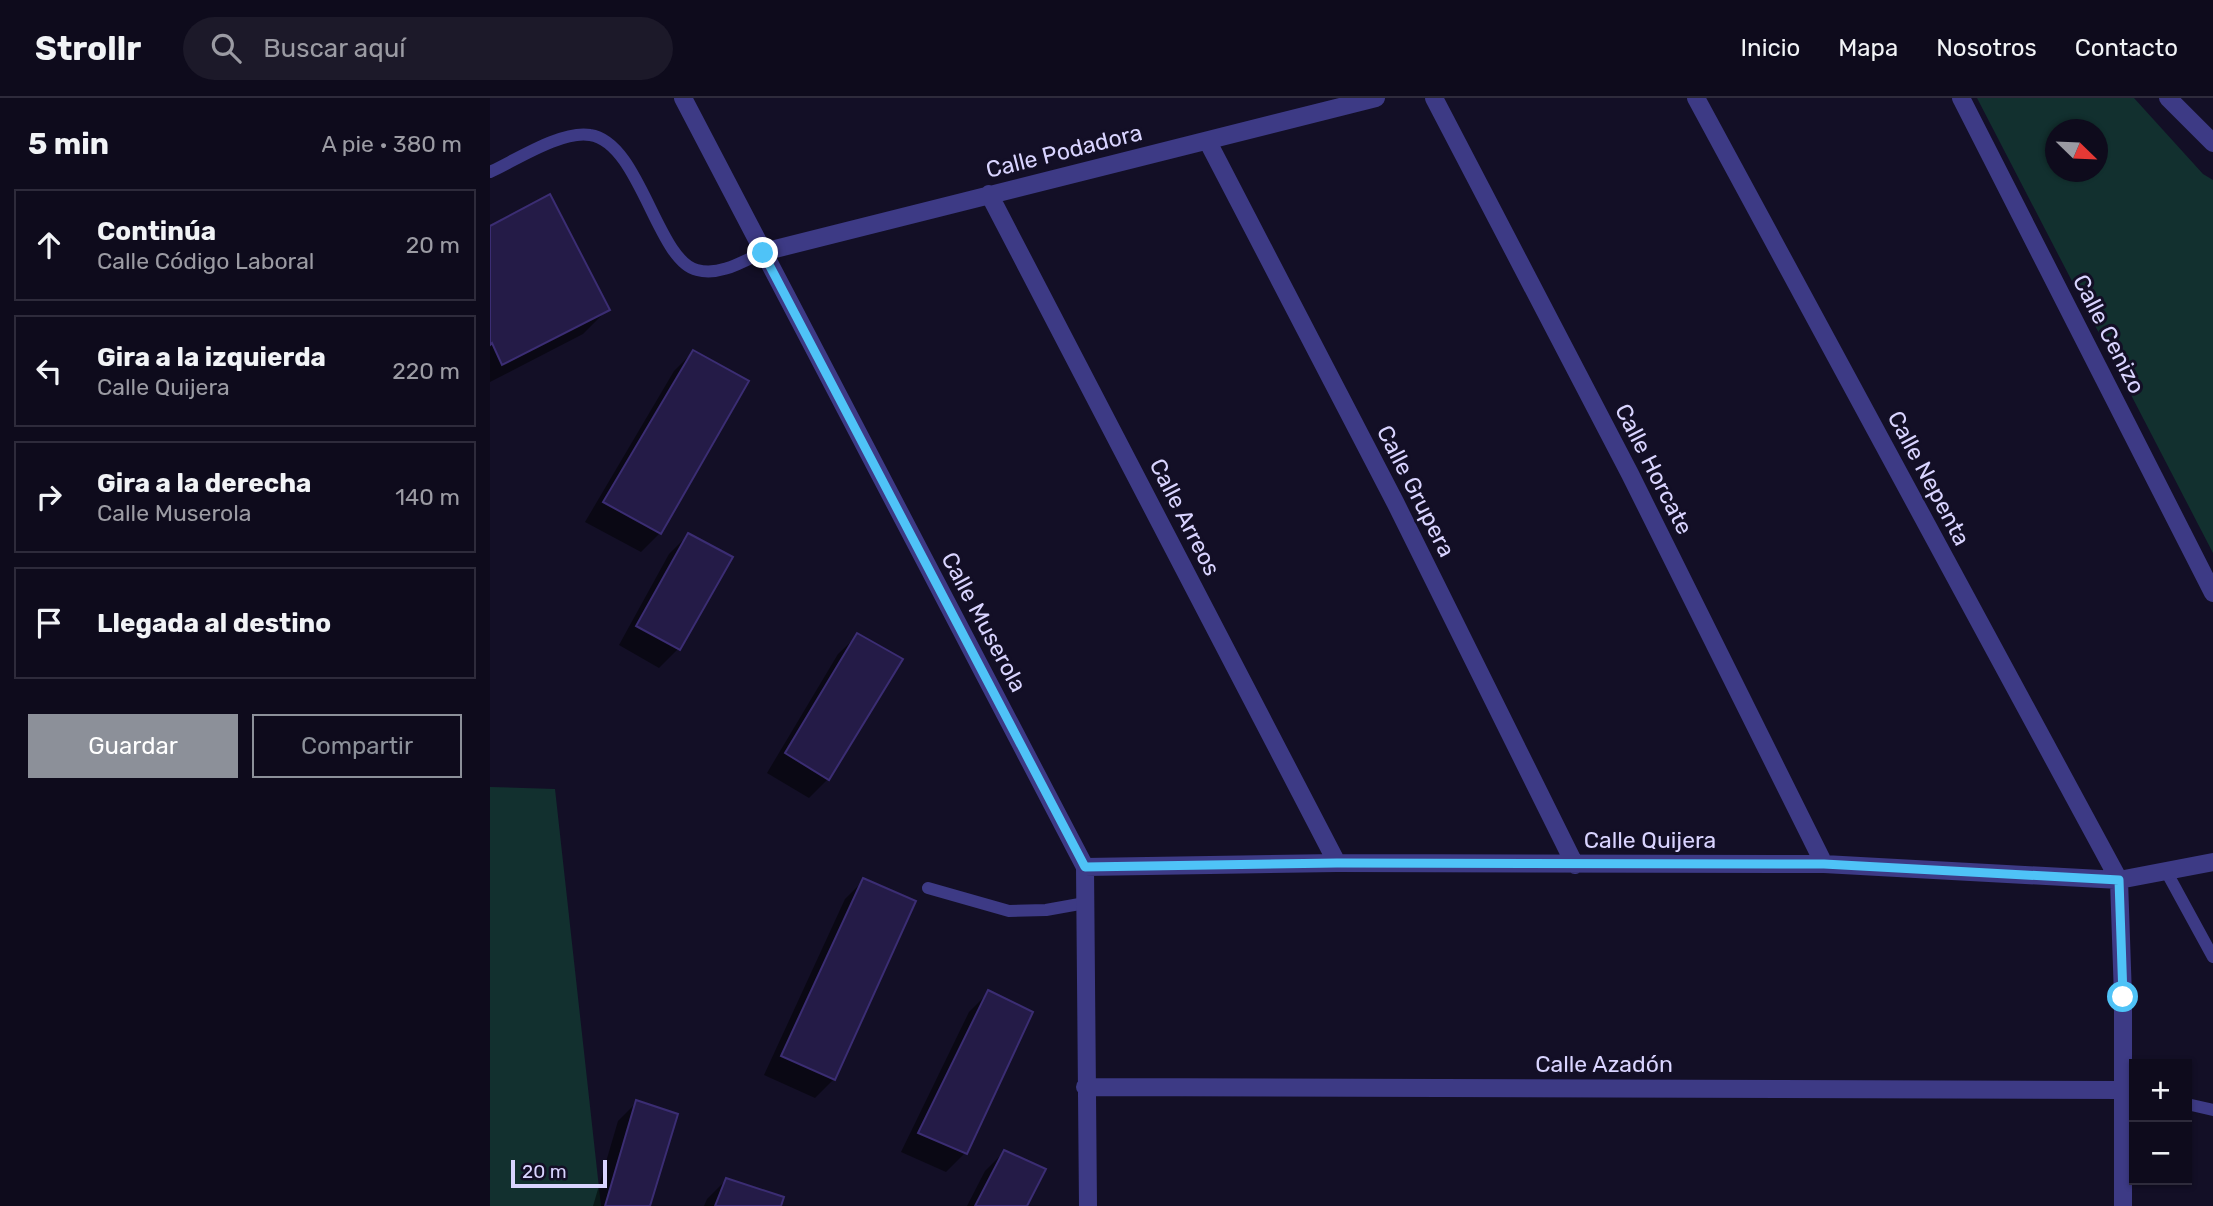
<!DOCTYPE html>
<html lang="es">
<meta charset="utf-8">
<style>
body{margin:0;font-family:Rubik,sans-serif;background:#1c1929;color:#f1f3f6}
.controls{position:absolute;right:21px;bottom:21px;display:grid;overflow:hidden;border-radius:0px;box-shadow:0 2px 5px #0004}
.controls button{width:63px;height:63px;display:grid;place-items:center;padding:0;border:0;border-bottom:2px solid #2e2b3b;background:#0e0b1c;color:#f1f3f6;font:35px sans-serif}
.compass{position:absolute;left:1555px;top:21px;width:63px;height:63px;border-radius:50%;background:#0e0b1c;box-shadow:0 2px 5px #0004;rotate:113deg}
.scale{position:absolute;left:21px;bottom:18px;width:96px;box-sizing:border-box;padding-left:7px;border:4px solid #d9d4ff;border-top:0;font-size:19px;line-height:24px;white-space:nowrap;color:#d9d4ff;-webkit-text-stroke:5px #130f26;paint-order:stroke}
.stop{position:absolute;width:21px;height:21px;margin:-16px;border:5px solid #4fc3f7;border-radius:50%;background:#fff}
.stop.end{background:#4fc3f7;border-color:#fff;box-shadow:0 2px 7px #0008}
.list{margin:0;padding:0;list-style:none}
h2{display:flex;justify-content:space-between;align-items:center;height:91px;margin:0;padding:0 28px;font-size:30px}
h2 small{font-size:23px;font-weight:400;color:#9b9ba3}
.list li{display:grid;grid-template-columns:46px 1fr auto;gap:21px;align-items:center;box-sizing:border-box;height:112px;margin:0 14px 14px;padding:0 14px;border:2px solid #2e2b3b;border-radius:0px}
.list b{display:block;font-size:26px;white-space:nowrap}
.list p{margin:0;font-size:23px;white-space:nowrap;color:#9b9ba3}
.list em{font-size:23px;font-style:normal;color:#9b9ba3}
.actions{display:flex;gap:14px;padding:21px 28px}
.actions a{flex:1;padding:16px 0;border:2px solid #8c9099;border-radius:0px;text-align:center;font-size:24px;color:#8c9099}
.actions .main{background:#8c9099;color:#fff}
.icon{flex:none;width:38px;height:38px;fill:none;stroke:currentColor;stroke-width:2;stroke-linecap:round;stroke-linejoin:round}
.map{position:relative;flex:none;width:1723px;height:1108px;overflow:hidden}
header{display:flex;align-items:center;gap:42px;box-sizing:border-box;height:98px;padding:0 35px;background:#0e0b1c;border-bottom:2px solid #2e2b3b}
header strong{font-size:33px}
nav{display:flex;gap:38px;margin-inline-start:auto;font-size:24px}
.search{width:490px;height:63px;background:#1c1929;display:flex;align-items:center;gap:18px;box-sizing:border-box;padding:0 24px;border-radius:38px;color:#9b9ba3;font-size:26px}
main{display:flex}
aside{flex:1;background:#0e0b1c}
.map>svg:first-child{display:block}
.green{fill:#12302f;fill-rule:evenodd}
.shadow{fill:#0007}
.building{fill:#241b47;stroke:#3b2d73;stroke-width:2}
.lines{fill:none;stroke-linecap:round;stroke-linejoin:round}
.service{stroke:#3d3a85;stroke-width:12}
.minor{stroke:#3d3a85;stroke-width:18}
.route{stroke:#4fc3f7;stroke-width:9}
.labels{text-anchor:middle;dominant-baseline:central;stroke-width:6;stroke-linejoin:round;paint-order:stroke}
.street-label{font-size:23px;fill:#d9d4ff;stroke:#130f26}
</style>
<header>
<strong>Strollr</strong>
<div class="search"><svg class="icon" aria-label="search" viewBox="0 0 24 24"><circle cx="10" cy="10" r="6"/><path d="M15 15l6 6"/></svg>Buscar aquí</div>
<nav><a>Inicio</a><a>Mapa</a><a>Nosotros</a><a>Contacto</a></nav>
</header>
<main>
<aside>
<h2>5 min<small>A pie · 380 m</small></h2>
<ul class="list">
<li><svg class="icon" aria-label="ahead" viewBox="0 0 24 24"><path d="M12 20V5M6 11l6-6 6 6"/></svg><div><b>Continúa</b><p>Calle Código Laboral</p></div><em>20 m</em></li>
<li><svg class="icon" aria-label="left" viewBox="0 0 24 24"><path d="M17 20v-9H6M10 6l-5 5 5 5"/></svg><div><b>Gira a la izquierda</b><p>Calle Quijera</p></div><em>220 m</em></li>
<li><svg class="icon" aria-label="right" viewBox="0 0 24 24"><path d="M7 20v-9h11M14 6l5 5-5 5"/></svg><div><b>Gira a la derecha</b><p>Calle Muserola</p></div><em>140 m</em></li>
<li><svg class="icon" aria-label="arrive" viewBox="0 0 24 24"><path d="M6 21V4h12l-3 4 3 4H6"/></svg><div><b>Llegada al destino</b></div></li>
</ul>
<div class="actions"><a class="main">Guardar</a><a>Compartir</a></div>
</aside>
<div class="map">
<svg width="1723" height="1108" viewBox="0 0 1723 1108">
<rect width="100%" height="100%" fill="#130f26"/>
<path class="green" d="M1487,0H1644L1713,76L1723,82V455ZM1566,32H1608V74H1566Z
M0,689L65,691L111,1108H0Z"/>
<path class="shadow" d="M0,130L118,211L93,236L0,284Z
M203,254L170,435L151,454L95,424L184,273Z
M198,437L188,551L169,570L129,547L179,456Z
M368,537L338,681L319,700L277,675L348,556Z
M374,782L344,981L325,1000L274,977L355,801Z
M498,895L475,1055L456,1074L411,1054L479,914Z
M147,1004L158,1108H103L128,1023Z
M514,1054L535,1108H477L495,1073Z
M236,1082L289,1108H214L217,1101Z"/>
<path class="building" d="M60,96L120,212L12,267L2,245L0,247V128Z
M203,252L259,283L171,436L113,404Z
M198,435L243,459L190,552L146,528Z
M367,535L413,561L339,682L295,655Z
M373,780L426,803L345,982L291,958Z
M498,892L543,914L477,1056L428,1035Z
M146,1002L188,1016L160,1108H115Z
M514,1052L556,1071L537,1108H485Z
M236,1080L294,1099L291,1108H225Z"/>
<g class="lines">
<path class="service" d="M0,74C26,62 72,32 100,37C150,44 167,163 207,172C230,178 252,164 273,154
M1676,773L1723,859
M438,790L519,813L556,812L595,805
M1697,1006L1723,1012"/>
<path class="minor" d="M193,0L595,769L598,1108
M944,0L1140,376L1334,766
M1206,0L1629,782L1633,899V1108
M1471,0L1723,495
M1678,0L1723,45
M718,44L905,404L1085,767
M499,96L847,765
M273,154L886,0
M595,769L847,765L1334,766L1629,782L1723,764
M595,989L1633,992"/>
</g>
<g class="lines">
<path class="route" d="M273,155L595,769L847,765L1334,766L1629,782L1633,899"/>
</g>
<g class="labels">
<g class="street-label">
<text transform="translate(574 53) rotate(-14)">Calle Podadora</text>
<text transform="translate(1619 236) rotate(63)">Calle Cenizo</text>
<text transform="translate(1164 371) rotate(63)">Calle Horcate</text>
<text transform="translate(1439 380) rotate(62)">Calle Nepenta</text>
<text transform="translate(926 393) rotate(63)">Calle Grupera</text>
<text transform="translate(695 419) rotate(63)">Calle Arreos</text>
<text transform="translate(494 524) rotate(62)">Calle Muserola</text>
<text x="1160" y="742">Calle Quijera</text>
<text x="1114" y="966">Calle Azadón</text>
</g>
</g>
</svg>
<div class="controls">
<button>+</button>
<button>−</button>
</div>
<svg class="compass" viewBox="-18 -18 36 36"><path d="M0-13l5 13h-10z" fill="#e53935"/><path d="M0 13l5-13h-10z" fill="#9b9ba3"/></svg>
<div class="scale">20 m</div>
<div class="stop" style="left:1633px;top:899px"></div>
<div class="stop end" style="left:273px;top:155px"></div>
</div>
</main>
